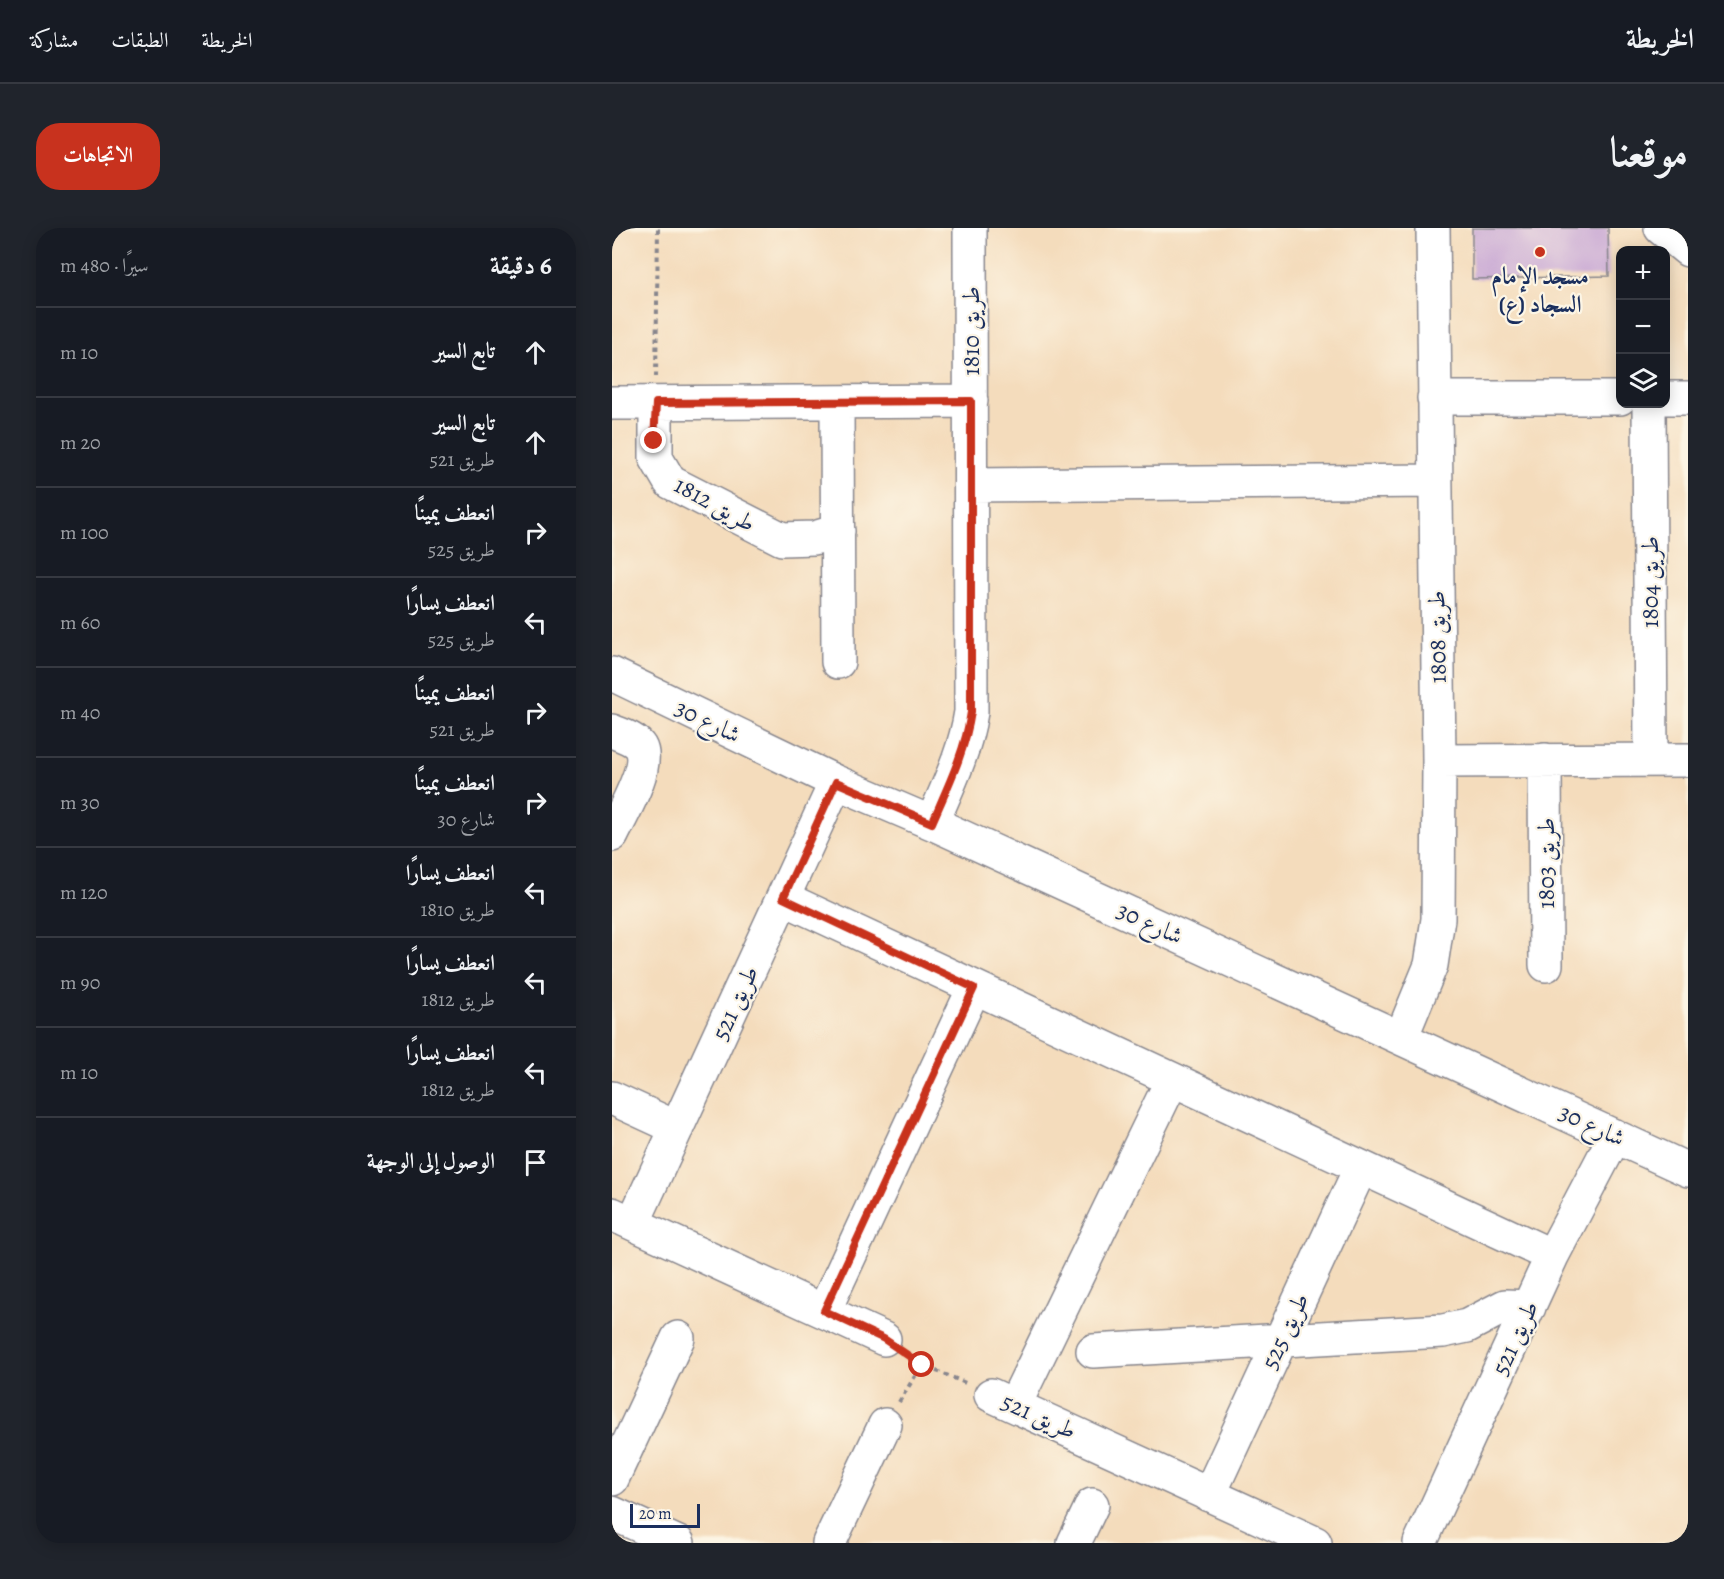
<!DOCTYPE html>
<html lang="ar">
<meta charset="utf-8">
<style>
body{margin:0;font-family:Alegreya,Amiri,serif;background:#20242c;color:#f1f3f6;direction:rtl}
.controls{position:absolute;right:18px;top:18px;display:grid;overflow:hidden;border-radius:12px;box-shadow:0 3px 15px #0003}
.controls button{width:54px;height:54px;display:grid;place-items:center;padding:0;border:0;border-bottom:2px solid #363941;background:#171b24;color:#f1f3f6;font:30px sans-serif}
.scale{position:absolute;left:18px;bottom:15px;width:70px;box-sizing:border-box;padding-left:6px;border:3px solid #1b2f5e;border-top:0;font-size:16px;line-height:21px;white-space:nowrap;color:#1b2f5e;-webkit-text-stroke:4px #fcf5e5;paint-order:stroke}
.stop{position:absolute;width:18px;height:18px;margin:-14px;border:4px solid #c8321e;border-radius:50%;background:#fff}
.stop.end{background:#c8321e;border-color:#fff;box-shadow:0 2px 6px #0008}
.list{margin:0;padding:0;list-style:none}
h2{display:flex;justify-content:space-between;align-items:center;height:78px;margin:0;padding:0 24px;font-size:26px}
h2 small{font-size:20px;font-weight:400;color:#9ea1a6}
.list li{display:grid;grid-template-columns:39px 1fr auto;gap:18px;align-items:center;box-sizing:border-box;height:90px;padding:0 24px;border-top:2px solid #363941}
.list b{display:block;font-size:22px;white-space:nowrap}
.list p{margin:0;font-size:20px;white-space:nowrap;color:#9ea1a6}
.list em{font-size:20px;font-style:normal;color:#9ea1a6}
.icon{flex:none;width:33px;height:33px;fill:none;stroke:currentColor;stroke-width:2;stroke-linecap:round;stroke-linejoin:round}
.map{position:relative;flex:none;width:1076px;height:1315px;overflow:hidden;direction:ltr;border-radius:24px}
header{display:flex;align-items:center;gap:36px;box-sizing:border-box;height:84px;padding:0 30px;background:#171b24;border-bottom:2px solid #363941}
header strong{font-size:28px}
nav{display:flex;gap:33px;margin-inline-start:auto;font-size:21px}
.intro{display:flex;align-items:center;justify-content:space-between;box-sizing:border-box;height:144px;padding:0 36px}
h1{margin:0;font-size:42px}
.button{padding:15px 27px;border-radius:24px;background:#c8321e;color:#fff;font-size:21px;font-weight:700}
main{display:flex;gap:36px;padding:0 36px}
aside{flex:1;background:#171b24;border-radius:24px;box-shadow:0 3px 15px #0003}
.map>svg:first-child{display:block}
.building{fill:#c9a9d4}
.lines{fill:none;stroke-linecap:round;stroke-linejoin:round}
.minor-casing{stroke:#88868d;stroke-width:36}
.path{stroke:#88868d;stroke-width:4;stroke-dasharray:4.5 4.5;stroke-linecap:butt}
.minor{stroke:#fff;stroke-width:33}
.route{stroke:#c8321e;stroke-width:8}
.poi-dot{fill:#c8321e;stroke:#fcf5e5;stroke-width:2}
.labels{text-anchor:middle;dominant-baseline:central;stroke-width:4.5;stroke-linejoin:round;paint-order:stroke}
.poi-label{font-size:24px;font-weight:bold;fill:#1b2f5e;stroke:#fcf5e5}
.street-label{font-size:24px;fill:#1b2f5e;stroke:#fcf5e5}
</style>
<header>
<strong>الخريطة</strong>
<nav><a>الخريطة</a><a>الطبقات</a><a>مشاركة</a></nav>
</header>
<div class="intro"><h1>موقعنا</h1><a class="button">الاتجاهات</a></div>
<main>
<div class="map">
<svg width="1076" height="1315" viewBox="0 0 1076 1315">
<rect width="100%" height="100%" fill="#fcf5e5"/>
<filter id="ink" filterUnits="userSpaceOnUse"><feTurbulence type="fractalNoise" baseFrequency=".0167" numOctaves="2"/><feDisplacementMap in="SourceGraphic" scale="12" xChannelSelector="R" yChannelSelector="G"/><feConvolveMatrix kernelMatrix="1 2 1 2 8 2 1 2 1" color-interpolation-filters="sRGB"/></filter>
<filter id="wash" filterUnits="userSpaceOnUse"><feTurbulence type="fractalNoise" baseFrequency=".008" numOctaves="4" result="noise"/><feDisplacementMap in="SourceGraphic" scale="24" xChannelSelector="R" yChannelSelector="G"/><feGaussianBlur stdDeviation="1.35" result="paint"/><feColorMatrix in="noise" values="0 0 0 0 0 0 0 0 0 0 0 0 0 0 0 0 0 1.4 0 .05"/><feComposite in="paint" operator="in"/></filter>
<g filter="url(#wash)">
<rect width="100%" height="100%" fill="#f4dcbc"/>
<g id="blocks">
<path class="building" d="M860,0H996L997,48L860,51Z"/>
</g>
</g>
<g filter="url(#ink)">
<use href="#blocks" fill-opacity="0" stroke="#88868d" stroke-width="1.5"/>
<g class="lines">
<defs>
<path id="minor" d="M1049,0L1076,22
M822,170H1008
M1054,170H1076
M225,174L226,434
M0,175L359,173
M44,175V230L58,254L170,311L202,310L226,303
M1037,176L1039,532
M359,257L823,253
M0,446L224,554L320,595L1076,942
M0,503C9,507 23,511 28,519C39,538 9,588 0,607
M933,532L934,737
M827,533L1076,532
M320,595C336,558 353,524 359,484L358,0
M171,670L940,1028
M789,810L819,737L826,691L827,533L821,0
M0,870L65,900
M0,986L272,1111
M21,995L224,554
M212,1083L362,760
M481,1123L831,1103L855,1098L893,1078L917,1079
M379,1167L703,1315
M403,1176L560,852
M0,1251L66,1110
M597,1267L749,939
M0,1285L66,1315
M217,1315L273,1197
M462,1315L480,1277
M808,1315L940,1028L1003,908"/>
</defs>
<use href="#minor" class="minor-casing"/>
<path class="path" d="M44,149L46,0
M293,1125L310,1137L356,1156
M287,1174L310,1137"/>
<use href="#minor" class="minor"/>
</g>
</g>
<g class="lines" filter="url(#ink)">
<path class="route" d="M42,213L44,175L359,173V484C353,524 336,558 320,595L224,554L171,670L362,760L212,1083L272,1111L310,1137"/>
</g>
<circle class="poi-dot" cx="928" cy="24" r="6"/>
<g class="labels">
<g class="poi-label">
<text x="928" y="48">مسجد الإمام<tspan x="928" dy="28">السجاد (ع)</tspan></text>
</g>
<g class="street-label">
<text transform="translate(359 103) rotate(-90)">طريق 1810</text>
<text transform="translate(103 276) rotate(29)">طريق 1812</text>
<text transform="translate(1038 354) rotate(-90)">طريق 1804</text>
<text transform="translate(825 409) rotate(-91)">طريق 1808</text>
<text transform="translate(96 493) rotate(26)">شارع 30</text>
<text transform="translate(934 635) rotate(-90)">طريق 1803</text>
<text transform="translate(538 695) rotate(25)">شارع 30</text>
<text transform="translate(123 775) rotate(-65)">طريق 521</text>
<text transform="translate(980 897) rotate(25)">شارع 30</text>
<text transform="translate(673 1103) rotate(-65)">طريق 525</text>
<text transform="translate(903 1110) rotate(-65)">طريق 521</text>
<text transform="translate(427 1188) rotate(24)">طريق 521</text>
</g>
</g>
</svg>
<div class="controls">
<button>+</button>
<button>−</button>
<button><svg class="icon" aria-label="layers" viewBox="0 0 24 24"><path d="M12 4l9 5-9 5-9-5zM3 14l9 5 9-5"/></svg></button>
</div>
<div class="scale">20 m</div>
<div class="stop" style="left:310px;top:1137px"></div>
<div class="stop end" style="left:42px;top:213px"></div>
</div>
<aside>
<h2>6 دقيقة<small>سيرًا · 480 m</small></h2>
<ul class="list">
<li><svg class="icon" aria-label="ahead" viewBox="0 0 24 24"><path d="M12 20V5M6 11l6-6 6 6"/></svg><div><b>تابع السير</b></div><em>10 m</em></li>
<li><svg class="icon" aria-label="ahead" viewBox="0 0 24 24"><path d="M12 20V5M6 11l6-6 6 6"/></svg><div><b>تابع السير</b><p>طريق 521</p></div><em>20 m</em></li>
<li><svg class="icon" aria-label="right" viewBox="0 0 24 24"><path d="M7 20v-9h11M14 6l5 5-5 5"/></svg><div><b>انعطف يمينًا</b><p>طريق 525</p></div><em>100 m</em></li>
<li><svg class="icon" aria-label="left" viewBox="0 0 24 24"><path d="M17 20v-9H6M10 6l-5 5 5 5"/></svg><div><b>انعطف يسارًا</b><p>طريق 525</p></div><em>60 m</em></li>
<li><svg class="icon" aria-label="right" viewBox="0 0 24 24"><path d="M7 20v-9h11M14 6l5 5-5 5"/></svg><div><b>انعطف يمينًا</b><p>طريق 521</p></div><em>40 m</em></li>
<li><svg class="icon" aria-label="right" viewBox="0 0 24 24"><path d="M7 20v-9h11M14 6l5 5-5 5"/></svg><div><b>انعطف يمينًا</b><p>شارع 30</p></div><em>30 m</em></li>
<li><svg class="icon" aria-label="left" viewBox="0 0 24 24"><path d="M17 20v-9H6M10 6l-5 5 5 5"/></svg><div><b>انعطف يسارًا</b><p>طريق 1810</p></div><em>120 m</em></li>
<li><svg class="icon" aria-label="left" viewBox="0 0 24 24"><path d="M17 20v-9H6M10 6l-5 5 5 5"/></svg><div><b>انعطف يسارًا</b><p>طريق 1812</p></div><em>90 m</em></li>
<li><svg class="icon" aria-label="left" viewBox="0 0 24 24"><path d="M17 20v-9H6M10 6l-5 5 5 5"/></svg><div><b>انعطف يسارًا</b><p>طريق 1812</p></div><em>10 m</em></li>
<li><svg class="icon" aria-label="arrive" viewBox="0 0 24 24"><path d="M6 21V4h12l-3 4 3 4H6"/></svg><div><b>الوصول إلى الوجهة</b></div></li>
</ul>
</aside>
</main>
